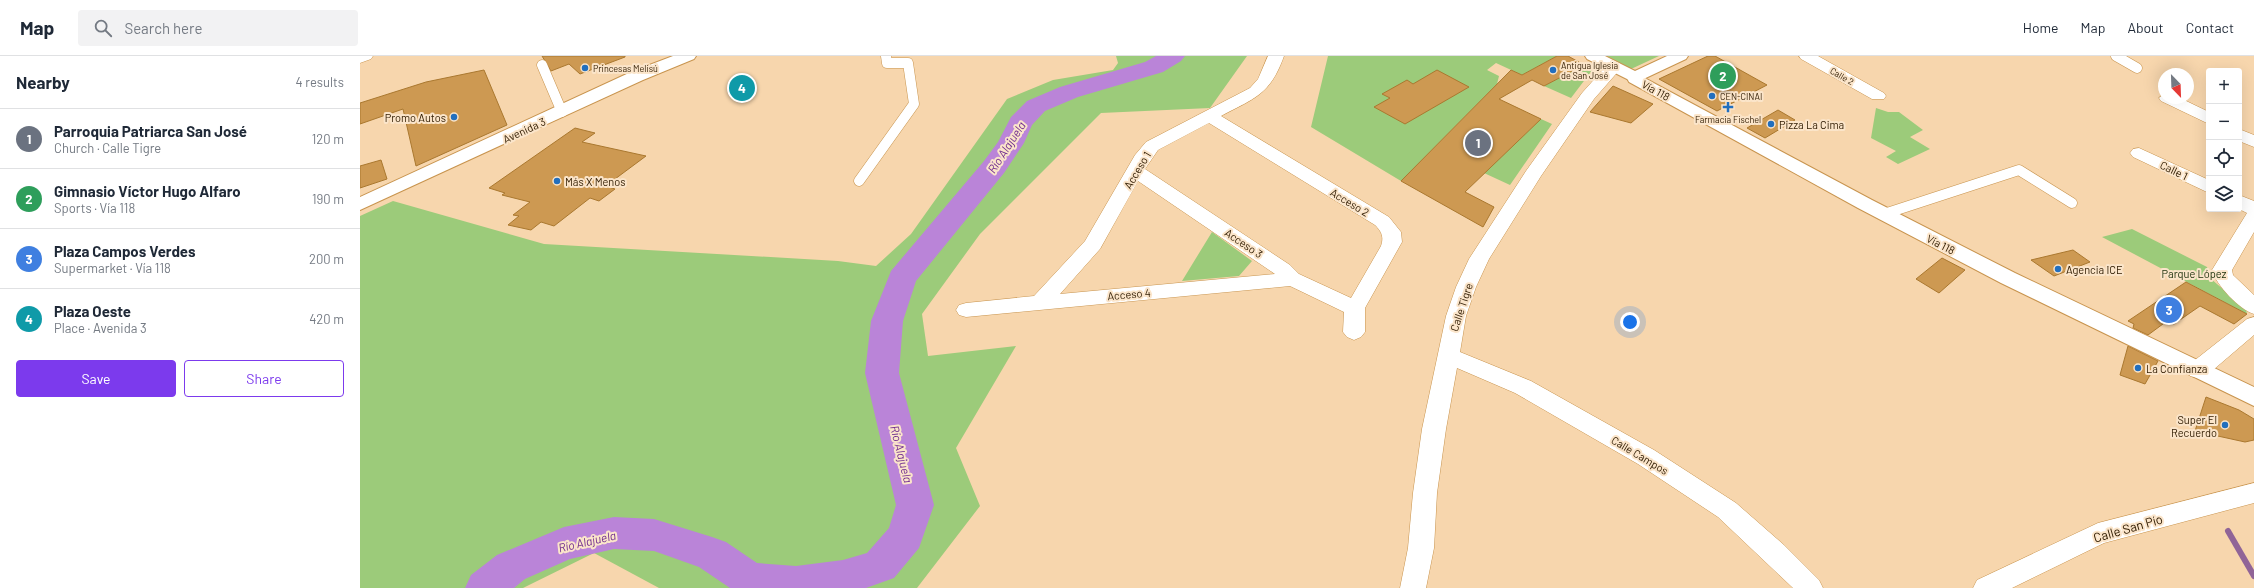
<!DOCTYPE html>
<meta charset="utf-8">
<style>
body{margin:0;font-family:Barlow,sans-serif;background:#f2f2f3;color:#1f2937}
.controls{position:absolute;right:12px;top:12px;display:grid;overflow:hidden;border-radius:4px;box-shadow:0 4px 16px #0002}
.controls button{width:36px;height:36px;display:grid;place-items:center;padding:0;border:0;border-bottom:1px solid #e0e1e3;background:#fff;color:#1f2937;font:20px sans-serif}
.compass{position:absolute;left:1798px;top:12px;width:36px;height:36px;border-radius:50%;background:#fff;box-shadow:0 4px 16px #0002;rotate:157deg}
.you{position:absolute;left:1270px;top:266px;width:14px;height:14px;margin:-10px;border:3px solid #fff;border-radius:50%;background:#1a73e8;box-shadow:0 0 0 6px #1a73e833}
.badge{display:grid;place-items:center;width:26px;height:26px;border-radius:50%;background:#7c3aed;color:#fff;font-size:13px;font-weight:700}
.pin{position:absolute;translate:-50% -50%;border:2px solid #fff;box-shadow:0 1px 4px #0006}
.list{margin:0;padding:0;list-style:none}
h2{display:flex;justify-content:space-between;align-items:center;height:52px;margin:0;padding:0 16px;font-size:17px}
h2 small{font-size:13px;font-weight:400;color:#747a83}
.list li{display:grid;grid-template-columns:26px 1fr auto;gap:12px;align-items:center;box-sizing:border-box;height:60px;padding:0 16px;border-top:1px solid #e0e1e3}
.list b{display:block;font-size:15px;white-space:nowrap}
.list p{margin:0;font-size:13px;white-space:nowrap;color:#747a83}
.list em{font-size:13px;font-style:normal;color:#747a83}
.actions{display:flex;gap:8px;padding:12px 16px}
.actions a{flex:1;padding:9px 0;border:1px solid #7c3aed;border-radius:4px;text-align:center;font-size:14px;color:#7c3aed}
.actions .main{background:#7c3aed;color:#fff}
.icon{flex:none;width:22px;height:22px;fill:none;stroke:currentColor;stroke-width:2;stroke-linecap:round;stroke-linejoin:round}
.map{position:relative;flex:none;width:1894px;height:532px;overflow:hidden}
header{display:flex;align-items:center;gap:24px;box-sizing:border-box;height:56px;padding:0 20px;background:#fff;border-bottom:1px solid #e0e1e3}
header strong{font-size:19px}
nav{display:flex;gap:22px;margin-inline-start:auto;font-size:14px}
.search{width:280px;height:36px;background:#f2f2f3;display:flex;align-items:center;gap:10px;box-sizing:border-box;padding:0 14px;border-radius:4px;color:#747a83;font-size:15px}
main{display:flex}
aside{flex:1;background:#fff}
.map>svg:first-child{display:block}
.green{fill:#9ccb7a}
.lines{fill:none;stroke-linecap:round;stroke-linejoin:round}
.stream{stroke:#906497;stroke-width:6}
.river{fill:#ba84d8;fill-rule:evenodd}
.building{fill:#cd9952;stroke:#aa782f}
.service-casing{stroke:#c8944e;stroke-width:11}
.minor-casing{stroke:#c8944e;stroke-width:1}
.secondary-casing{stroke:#c8944e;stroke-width:2}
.primary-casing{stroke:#c8944e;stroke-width:2}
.service{stroke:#fff;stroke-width:10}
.minor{fill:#fff;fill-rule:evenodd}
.secondary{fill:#fff;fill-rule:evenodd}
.primary{fill:#fff;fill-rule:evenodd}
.poi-dot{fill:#226fbe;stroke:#fbe5ca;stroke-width:1.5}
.labels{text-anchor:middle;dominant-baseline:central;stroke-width:4;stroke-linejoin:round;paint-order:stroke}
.far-poi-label{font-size:9px;fill:#2f1b00;stroke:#fbe5ca;text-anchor:start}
.far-street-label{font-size:9px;fill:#2f1b00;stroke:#fbe5ca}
.street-label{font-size:11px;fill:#2f1b00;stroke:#fbe5ca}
.poi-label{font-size:11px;fill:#2f1b00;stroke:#fbe5ca;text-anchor:start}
.park-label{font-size:11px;fill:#213510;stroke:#fbe5ca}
.water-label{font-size:12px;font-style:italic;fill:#6f2b8f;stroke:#fbe5ca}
.near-street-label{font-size:13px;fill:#2f1b00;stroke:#fbe5ca}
</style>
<header>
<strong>Map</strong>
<div class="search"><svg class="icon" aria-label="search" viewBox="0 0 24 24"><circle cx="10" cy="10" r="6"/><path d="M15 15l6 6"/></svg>Search here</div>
<nav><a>Home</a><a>Map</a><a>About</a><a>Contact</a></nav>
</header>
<main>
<aside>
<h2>Nearby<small>4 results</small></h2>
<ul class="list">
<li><span class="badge" style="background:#6b7280">1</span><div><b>Parroquia Patriarca San José</b><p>Church · Calle Tigre</p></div><em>120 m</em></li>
<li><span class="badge" style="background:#2e9e5b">2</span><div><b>Gimnasio Víctor Hugo Alfaro</b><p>Sports · Vía 118</p></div><em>190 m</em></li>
<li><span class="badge" style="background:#3f7fe0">3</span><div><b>Plaza Campos Verdes</b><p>Supermarket · Vía 118</p></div><em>200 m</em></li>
<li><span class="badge" style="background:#0f9aa8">4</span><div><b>Plaza Oeste</b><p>Place · Avenida 3</p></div><em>420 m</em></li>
</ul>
<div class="actions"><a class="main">Save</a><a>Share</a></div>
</aside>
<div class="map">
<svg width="1894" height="532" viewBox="0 0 1894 532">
<rect width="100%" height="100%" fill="#f7d6ad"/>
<path class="green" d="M756,0H887L850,52L741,57L620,178L562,258L568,300L656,290L596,392L620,450L557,532H299L234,497L163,532H0V160L33,145L184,188L478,205L516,210L551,178L647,43L693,24L753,14L758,7Z
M968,0H1197L1162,19L1136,7L1127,14L1139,20L1137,28L1041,125L951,71Z
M1247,0H1299L1271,13Z
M1224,9L1233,13L1211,42L1184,30Z
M1516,52L1528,56H1539L1563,74L1550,81L1570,93L1538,108L1526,101L1536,95L1511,82Z
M1181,63L1192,68L1150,129L1124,117Z
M1772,173L1847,211L1850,222L1886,253L1887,258L1742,181Z
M852,176L892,205L879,220L822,225Z"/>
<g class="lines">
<path class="stream" d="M1868,475L1894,520"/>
<path class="river" d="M796,0H825L821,5L803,16L718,41L685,55L672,69L664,87L644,117L556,225L543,265L539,317L574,449L559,492L534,522L506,532H370L339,511L294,495L254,493L210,503L165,523L154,532H105L111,519L137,499L204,471L254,461L294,463L352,481L366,486L397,507L436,510L483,504L507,497L529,472L536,449L505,317L511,265L531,215L624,105L638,86L651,61L667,45L700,31L785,6Z"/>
</g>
<path class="building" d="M182,0H265V1L220,18L209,8L191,15Z
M1197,0H1208L1224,9L1184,30L1172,24L1139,43L1181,63L1105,136L1134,151L1123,171L1041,125L1151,14L1162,19Z
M1348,0H1355L1407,29L1357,55L1299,23Z
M124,14L147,69L56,110L43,53L0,68V47L66,26Z
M1077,14L1109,31L1045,68L1014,51L1030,42L1022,38L1047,24L1053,28Z
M1253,30L1293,48L1271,67L1230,56Z
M1418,54L1435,64L1405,82L1387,72Z
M215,72L235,77L222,86L286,100L251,126L254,127L249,131L255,133L239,145L230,142L194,170L181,166L171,174L148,169L159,160L153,159L170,146L142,139L145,137L129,132Z
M21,104L27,123L0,132V110Z
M1713,194L1730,206L1694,220L1671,204Z
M1582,202L1605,214L1579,237L1556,223Z
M1826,226L1887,258L1874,268L1840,250L1814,268L1807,265L1788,279L1773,272L1774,268L1768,265Z
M1768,290L1798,305L1785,328L1760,319Z
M1846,341L1879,354L1894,363V384L1885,386L1835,375Z"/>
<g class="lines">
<defs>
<path id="service" d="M1756,0L1777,12
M182,9L202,56
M499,125L554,48L548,7H527L526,0
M1524,158L1659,114L1712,147"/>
<path id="minor" d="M0,0H13L11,3L0,7Z
M908,0H924C910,39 895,42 861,60L1029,161L1041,176L1042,186L1005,252V276L1001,281L994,284L987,281L983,276L984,256L930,230L606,261L599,259L596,254L599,249L606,247L674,240L725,185L775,99L786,86L890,32L898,23ZM849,67L1015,169C1022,176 1024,181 1021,190L991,242L939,218L930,209L785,113L798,94ZM778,125L915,218L700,238L740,193Z
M1439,0H1458L1524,37L1526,40L1524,43H1512L1441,3Z
M1254,6L1260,8L1262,11L1234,43L1181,120L1129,203L1116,231L1106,260L1100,296L1171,325L1294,394L1376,447L1424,489L1459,524L1463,532H1433L1358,461L1278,408L1155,337L1097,312L1086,373L1077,437L1074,492L1066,532H1040L1048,492L1053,437L1062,373L1086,260L1096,231L1109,203L1166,115L1222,37L1248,8Z
M1804,38V42H1820L1849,56V68L1801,45L1799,42Z
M1879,73L1894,79V91L1879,85Z
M1779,92L1849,124V137L1773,101L1770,97L1773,93Z
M1879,139L1894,145V176L1872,214L1873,219L1894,239V258C1880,254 1856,229 1852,214L1887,157L1879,153Z
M1894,261V279L1846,320L1838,322L1830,320L1827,314L1830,308L1887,263Z
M1894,427V447L1744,487L1652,532H1613L1617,524L1738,467Z"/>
<path id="secondary" d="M1275,17L1512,144L1655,217L1894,331V350L1641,227L1498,152L1269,26L1267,22L1269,18Z"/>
<path id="primary" d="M313,0H336L334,3L283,24L0,154V141L271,16Z
M1225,0H1245L1275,15L1307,0H1328L1326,3L1275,27L1227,3Z"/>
</defs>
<use href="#service" class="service-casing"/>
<use href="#minor" class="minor-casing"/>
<use href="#secondary" class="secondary-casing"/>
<use href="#primary" class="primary-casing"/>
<use href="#service" class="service"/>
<use href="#minor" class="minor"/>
<use href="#secondary" class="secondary"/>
<use href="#primary" class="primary"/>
</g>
<g class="poi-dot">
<circle cx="225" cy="12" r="4"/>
<circle cx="1193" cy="14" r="4"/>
<circle cx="1352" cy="40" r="4"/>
<path d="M1366 45h4v4h4v4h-4v4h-4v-4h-4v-4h4z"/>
<circle cx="94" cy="61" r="4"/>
<circle cx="1411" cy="68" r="4"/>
<circle cx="197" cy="125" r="4"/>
<circle cx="1698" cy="213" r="4"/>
<circle cx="1778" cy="312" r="4"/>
<circle cx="1865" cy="369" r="4"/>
</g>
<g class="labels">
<g class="far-poi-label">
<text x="1201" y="9">Antigua Iglesia<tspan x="1201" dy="10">de San José</tspan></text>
<text x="233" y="12">Princesas Melisú</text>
<text x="1360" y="40">CEN-CINAI</text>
<text x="1368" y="63" text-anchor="middle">Farmacia Fischel</text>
</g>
<g class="far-street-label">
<text transform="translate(1482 20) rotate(30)">Calle 2</text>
</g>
<g class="street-label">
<text transform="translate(1296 34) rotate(29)">Vía 118</text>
<text transform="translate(164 74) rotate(-25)">Avenida 3</text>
<text transform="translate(777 114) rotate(-59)">Acceso 1</text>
<text transform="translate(1814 114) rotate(26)">Calle 1</text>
<text transform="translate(990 146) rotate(31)">Acceso 2</text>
<text transform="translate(884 187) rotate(34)">Acceso 3</text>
<text transform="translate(1581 188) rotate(27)">Vía 118</text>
<text transform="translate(769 238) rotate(-5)">Acceso 4</text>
<text transform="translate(1101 251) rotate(-72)">Calle Tigre</text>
<text transform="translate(1280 399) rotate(31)">Calle Campos</text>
</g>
<g class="poi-label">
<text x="86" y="61" text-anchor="end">Promo Autos</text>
<text x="1419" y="68">Pizza La Cima</text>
<text x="205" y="125">Más X Menos</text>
<text x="1706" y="213">Agencia ICE</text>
<text x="1786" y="312">La Confianza</text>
<text x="1857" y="363" text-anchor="end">Super El<tspan x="1857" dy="13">Recuerdo</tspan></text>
</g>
<g class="park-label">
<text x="1834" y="217">Parque López</text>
</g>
<g class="water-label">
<text transform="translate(646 91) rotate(-57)">Río Alajuela</text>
<text transform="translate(542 398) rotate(76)">Río Alajuela</text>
<text transform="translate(227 485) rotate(-13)">Río Alajuela</text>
</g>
<g class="near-street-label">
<text transform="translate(1768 472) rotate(-16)">Calle San Pío</text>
</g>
</g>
</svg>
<div class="controls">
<button>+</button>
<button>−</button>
<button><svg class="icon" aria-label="locate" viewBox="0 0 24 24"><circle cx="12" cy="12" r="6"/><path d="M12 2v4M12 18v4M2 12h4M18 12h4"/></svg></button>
<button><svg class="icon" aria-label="layers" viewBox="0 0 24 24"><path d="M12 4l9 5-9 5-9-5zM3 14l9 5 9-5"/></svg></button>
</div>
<svg class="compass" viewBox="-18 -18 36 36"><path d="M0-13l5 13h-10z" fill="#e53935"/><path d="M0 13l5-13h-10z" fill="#747a83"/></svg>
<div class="you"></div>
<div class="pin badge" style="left:1118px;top:87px;background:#6b7280">1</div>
<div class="pin badge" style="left:1363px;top:20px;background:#2e9e5b">2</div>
<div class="pin badge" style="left:1809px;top:254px;background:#3f7fe0">3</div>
<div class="pin badge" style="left:382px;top:32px;background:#0f9aa8">4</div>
</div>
</main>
